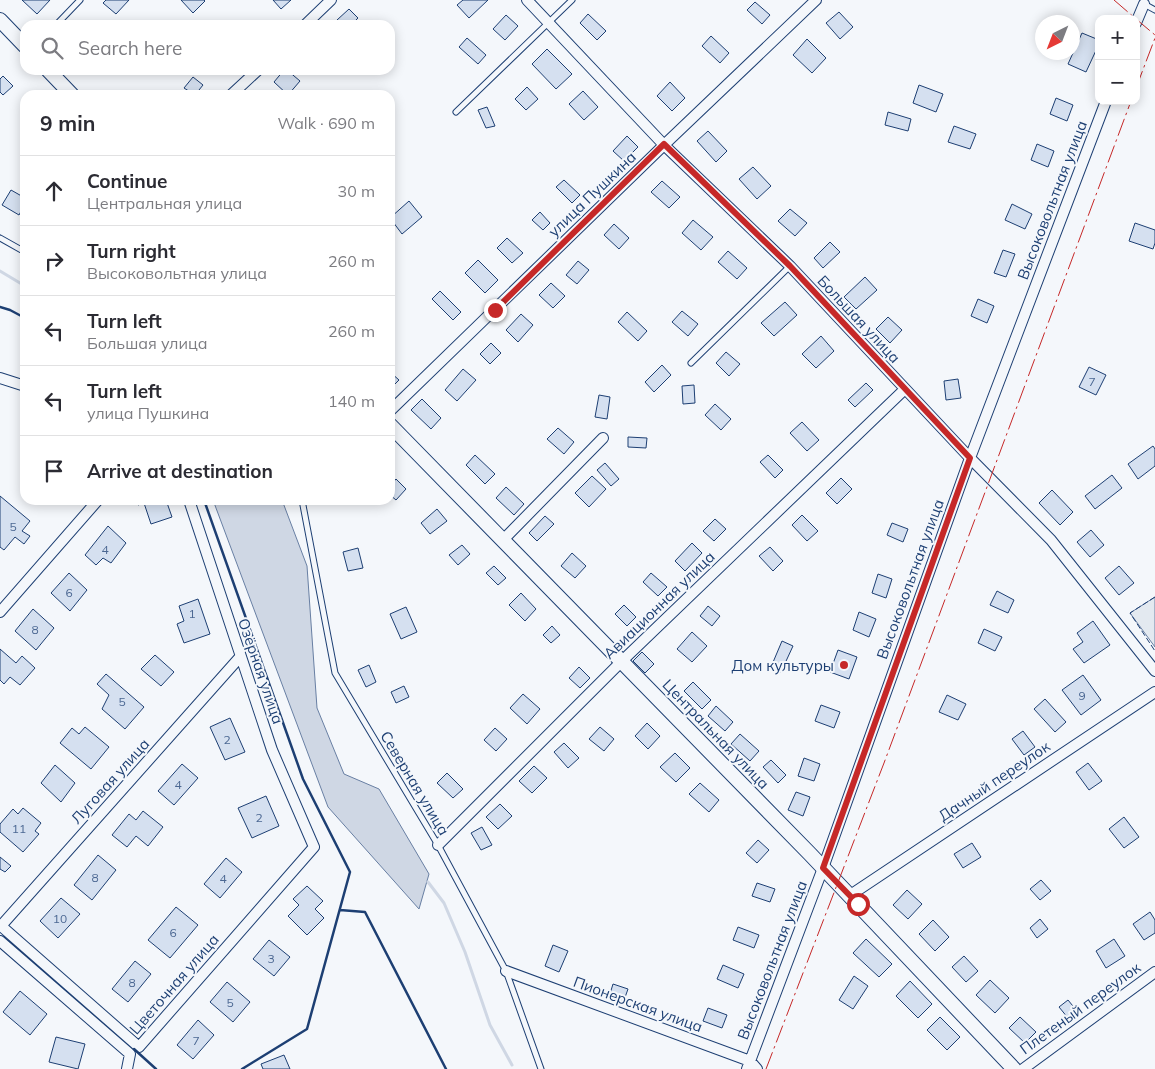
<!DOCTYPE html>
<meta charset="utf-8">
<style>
body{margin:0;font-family:Mulish,sans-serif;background:#f2f2f3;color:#2b2b33}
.controls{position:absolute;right:15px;top:15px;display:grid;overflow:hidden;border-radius:10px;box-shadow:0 2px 12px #0003}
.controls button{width:45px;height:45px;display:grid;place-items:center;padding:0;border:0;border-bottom:1px solid #e1e1e2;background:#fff;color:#2b2b33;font:25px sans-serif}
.compass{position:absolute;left:1035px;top:15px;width:45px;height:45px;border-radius:50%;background:#fff;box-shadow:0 2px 12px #0003;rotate:222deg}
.stop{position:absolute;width:15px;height:15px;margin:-11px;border:4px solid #c62828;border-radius:50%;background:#fff}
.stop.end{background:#c62828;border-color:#fff;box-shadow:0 1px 5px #0008}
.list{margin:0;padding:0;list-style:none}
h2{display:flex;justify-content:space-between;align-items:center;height:65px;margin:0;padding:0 20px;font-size:21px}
h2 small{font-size:16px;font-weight:400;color:#7c7c81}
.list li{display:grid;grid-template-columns:32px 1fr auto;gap:15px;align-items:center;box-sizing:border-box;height:70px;padding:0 20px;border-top:1px solid #e1e1e2}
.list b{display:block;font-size:19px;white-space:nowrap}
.list p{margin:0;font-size:16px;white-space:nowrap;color:#7c7c81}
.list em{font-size:16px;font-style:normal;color:#7c7c81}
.icon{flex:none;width:28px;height:28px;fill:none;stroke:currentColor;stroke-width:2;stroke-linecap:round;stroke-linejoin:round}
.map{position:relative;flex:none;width:1155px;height:1069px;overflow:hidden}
.search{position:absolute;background:#fff;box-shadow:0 2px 12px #0003;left:20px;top:20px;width:375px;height:55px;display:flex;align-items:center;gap:12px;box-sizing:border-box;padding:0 18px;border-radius:15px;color:#7c7c81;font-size:19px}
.panel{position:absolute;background:#fff;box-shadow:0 2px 12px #0003;left:20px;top:90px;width:375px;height:415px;border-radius:15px}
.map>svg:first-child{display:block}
.green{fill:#e3e9f0;stroke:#687fa3}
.water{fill:#cfd7e4;stroke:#687fa3}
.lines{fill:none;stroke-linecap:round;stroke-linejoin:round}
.stream{stroke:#cfd7e4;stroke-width:3}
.building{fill:#d5e0f0;stroke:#1d3f73}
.lane-casing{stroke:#1d3f73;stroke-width:7}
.street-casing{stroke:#1d3f73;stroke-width:12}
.secondary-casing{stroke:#1d3f73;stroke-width:16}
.lane{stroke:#f4f7fb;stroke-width:5}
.street{stroke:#f4f7fb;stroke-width:10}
.secondary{stroke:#f4f7fb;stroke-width:14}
.fence{stroke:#1d3f73;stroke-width:1;stroke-dasharray:6 2.5;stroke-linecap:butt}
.wall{stroke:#1d3f73;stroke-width:2.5}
.power{stroke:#c62828;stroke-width:1;stroke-dasharray:18 4 2.5 4;stroke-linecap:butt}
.route{stroke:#c62828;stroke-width:6}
.poi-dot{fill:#c62828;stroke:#f4f7fb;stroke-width:2}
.labels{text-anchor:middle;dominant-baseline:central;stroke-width:4;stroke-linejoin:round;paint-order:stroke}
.number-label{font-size:12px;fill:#4b6792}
.street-label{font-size:15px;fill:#1d3f73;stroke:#f4f7fb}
.poi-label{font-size:15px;fill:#1d3f73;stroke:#f4f7fb;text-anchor:end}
</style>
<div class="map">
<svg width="1155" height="1069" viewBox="0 0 1155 1069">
<rect width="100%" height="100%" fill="#f4f7fb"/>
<path class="green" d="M1155,597V647L1130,613Z"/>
<path class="water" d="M213,500H282L307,566L317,708L344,774L379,789L429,874L419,909L328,807Z"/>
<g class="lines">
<path class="stream" d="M0,271L25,286
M428,882L444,903L465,952L490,1025L512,1065"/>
</g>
<path class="building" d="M22,0H50L37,14Z
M106,0H129L116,14L103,3Z
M181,0H204L205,1L193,13Z
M273,0H291L281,9Z
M463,0H488L469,18L457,5Z
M755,2L770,15L762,24L747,10Z
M349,9L358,18L351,25H342L337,20Z
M839,12L853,27L840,39L826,23Z
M588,14L606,31L597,40L580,23Z
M506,15L518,26L505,40L493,29Z
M1082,33L1099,40V44L1086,72L1068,64Z
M711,36L729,53L720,63L702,46Z
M467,38L486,55L478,64L459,47Z
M807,39L826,58L812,73L793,55Z
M547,49L572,74L556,89L532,64Z
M284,70H287L300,81L288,95L274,82Z
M3,76L13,86L3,95L0,92V79Z
M193,77L203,85L195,95L184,88Z
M670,82L685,98L672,111L657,96Z
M919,85L943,94L936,112L913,103Z
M527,87L538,99L526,110L515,99Z
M583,91L598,107L584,120L569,104Z
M1056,98L1073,105L1067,121L1050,114Z
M487,107L495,126L486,128L478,110Z
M888,112L911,119L908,131L885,125Z
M954,126L976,134L970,149L948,142Z
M708,131L727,151L716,162L697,141Z
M627,136L638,147L624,161L613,151Z
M1037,144L1054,151L1048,167L1031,160Z
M753,167L771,186L757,199L739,179Z
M564,180L580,195L572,203L556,187Z
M662,181L680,197L669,208L651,192Z
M11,190L25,198V204L19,215L2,205Z
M409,201L422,217L402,234L390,218Z
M1012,204L1032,214L1025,229L1005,220Z
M790,209L807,223L795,236L778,221Z
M540,212L550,223L543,230L532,220Z
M693,220L713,237L701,250L682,233Z
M1135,223L1155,230V243L1153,249L1129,241Z
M614,224L629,238L619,249L604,235Z
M507,238L523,253L512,263L497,248Z
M830,242L840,252L823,268L814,258Z
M1003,250L1015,254L1006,277L994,273Z
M728,251L747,268L737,279L718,262Z
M478,260L498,280L485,293L465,273Z
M578,261L589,270L577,284L566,275Z
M865,277L877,290L856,309L844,297Z
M551,283L565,296L553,308L539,295Z
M440,291L461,312L453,320L432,299Z
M978,299L994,306L987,323L971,316Z
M785,302L797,315L774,336L761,323Z
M682,311L698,324L688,336L672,322Z
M627,312L647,331L638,341L618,322Z
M521,314L533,325L518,342L506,330Z
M888,317L902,330L890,343L876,329Z
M821,336L834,351L816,368L802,354Z
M491,343L501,353L490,364L480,354Z
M726,352L740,364L729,376L716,363Z
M662,365L671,375L654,392L645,382Z
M1089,367L1106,375L1096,395L1079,387Z
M463,369L476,380L457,401L445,390Z
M390,372L399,380L390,389Z
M958,379L961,398L946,400L944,381Z
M866,383L873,390L855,407L848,400Z
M694,385L695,403L683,404L682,386Z
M599,395L610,397L607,419L595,417Z
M422,399L441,418L431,429L411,410Z
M715,404L731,419L721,430L705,415Z
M802,422L819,440L807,451L790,433Z
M558,428L574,442L564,454L547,439Z
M628,437L647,438L646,448L628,447Z
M1153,446L1155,449V466L1138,479L1128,464Z
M475,455L495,474L485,484L466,465Z
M768,455L783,470L775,478L760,462Z
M605,463L619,479L611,486L597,470Z
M1112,475L1122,488L1095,509L1085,496Z
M592,476L606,489L589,507L575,493Z
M841,478L852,489L837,504L826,493Z
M396,479L406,489L396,500L390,495V486Z
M506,487L524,504L514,515L496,498Z
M1052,490L1073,512L1060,525L1039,503Z
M0,496L30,521L22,531L30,536L24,544L15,537L4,550L0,547Z
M136,500H166L172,517L151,524L144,503L138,505Z
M437,509L447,521L430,534L421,523Z
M802,515L818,531L807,541L792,525Z
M545,516L554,524L537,541L529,533Z
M715,519L726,529L714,541L703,531Z
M892,523L908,529L903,542L887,535Z
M108,526L126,543L111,563L103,558L96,565L85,555Z
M1091,530L1104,545L1090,557L1077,542Z
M692,543L702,553L685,571L675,561Z
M462,545L470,554L458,565L449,555Z
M770,547L783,561L773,571L759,556Z
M358,548L363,568L348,571L343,552Z
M572,553L586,566L575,578L561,566Z
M494,566L506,578L498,585L486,573Z
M1119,566L1134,583L1119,595L1105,578Z
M69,573L87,590L70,611L51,593Z
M651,573L667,587L658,596L643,582Z
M878,574L892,579L886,598L872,593Z
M997,591L1014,600L1008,613L990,605Z
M521,593L536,609L525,621L509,605Z
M198,599L210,634L184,643L177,624L184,621L179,606Z
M624,605L636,617L627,626L615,614Z
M708,606L720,616L712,626L700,616Z
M406,607L417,632L401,639L390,614Z
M33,609L54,628L36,650L15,631Z
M859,612L876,619L869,637L853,630Z
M1093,621L1110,645L1084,663L1073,649L1083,642L1077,633Z
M552,626L560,635L551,643L543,635Z
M984,629L1002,637L995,651L978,643Z
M692,632L707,646L692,662L677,649Z
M782,641L793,646L781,672L771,667Z
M0,649L16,663L22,656L35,668L20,685L10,677L4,684L0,680Z
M838,650L857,657L849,679L830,672Z
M642,652L654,664L645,673L633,661Z
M155,655L174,672L161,686L141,669Z
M369,665L376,682L366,687L358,670Z
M579,667L590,678L580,688L569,678Z
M106,674L144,707L125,729L102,709L109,695L97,684Z
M1083,675L1101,700L1081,715L1062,690Z
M693,682L711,700L702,709L684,691Z
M404,686L409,697L396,703L391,692Z
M523,694L540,709L527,724L510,708Z
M947,695L966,704L958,720L939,712Z
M1045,699L1066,722L1055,732L1034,709Z
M821,705L840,712L834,728L815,721Z
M716,706L733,722L725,731L708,716Z
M230,718L245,752L225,760L210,727Z
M647,723L660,736L648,749L635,736Z
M85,727L109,747L91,769L60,743L72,728L79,734Z
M600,727L614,739L604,751L589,739Z
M495,728L507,739L496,751L484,740Z
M1023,731L1035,747L1024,755L1012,739Z
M740,734L759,751L750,761L731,744Z
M564,743L579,758L568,768L554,752Z
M675,753L690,768L676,782L660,767Z
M804,758L820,764L814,781L798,776Z
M771,760L786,775L778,783L763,767Z
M1088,763L1102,781L1089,790L1076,772Z
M182,764L198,778L174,805L158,791Z
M55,765L75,783L61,802L41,783Z
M534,766L547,778L532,793L519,781Z
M447,773L463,789L453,798L437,783Z
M700,783L719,800L709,812L689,794Z
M796,792L810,797L803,816L788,810Z
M266,796L279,826L252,838L238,808Z
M500,804L512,816L498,829L486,817Z
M23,808L41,823L35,831L39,834L23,852L0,832V824L13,809L18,814Z
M143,811L163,827L148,846L136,836L127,847L112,835L129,814L136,820Z
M1124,817L1139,837L1124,848L1109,829Z
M482,827L492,845L481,850L471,833Z
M758,840L769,850L757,863L746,853Z
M972,843L981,857L963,868L954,854Z
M98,855L116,870L92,900L74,885Z
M0,857L11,866L5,872L0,869Z
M226,858L242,872L220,898L204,884Z
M1041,880L1051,891L1040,900L1030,889Z
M757,883L775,889L770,902L752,896Z
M307,886L323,901L315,909L324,918L307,935L288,916L299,905L293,899Z
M907,890L922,904L908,919L893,905Z
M61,898L80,914L58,938L40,921Z
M176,907L198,925L170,958L148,940Z
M1150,912L1155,920V933L1144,940L1133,924Z
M1040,919L1048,929L1037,938L1030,928Z
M933,920L949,937L935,951L919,934Z
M738,927L759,935L754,948L733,940Z
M866,939L892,964L879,977L853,953Z
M1114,939L1125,956L1106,968L1096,951Z
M269,940L290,957L274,976L253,959Z
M553,945L568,951L559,972L545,966Z
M964,956L978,971L966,982L952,967Z
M135,961L151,974L128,1002L112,989Z
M723,965L744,974L738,988L717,979Z
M854,976L868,986L853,1009L839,1000Z
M990,980L1009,998L995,1013L976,995Z
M910,981L932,1004L918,1018L896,996Z
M227,982L250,1002L233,1022L210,1002Z
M613,984L628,989L623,1003L609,997Z
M20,991L47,1014L30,1035L3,1012Z
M1068,1000L1077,1011L1068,1018L1059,1007Z
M708,1008L727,1015L722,1028L703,1021Z
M940,1017L960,1037L947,1050L927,1030Z
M1020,1017L1036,1032L1025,1043L1009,1028Z
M198,1020L214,1035L193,1059L177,1045Z
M56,1037L85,1044L78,1069L49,1062Z
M284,1055L290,1069H263L261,1064Z"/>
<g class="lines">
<defs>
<path id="lane" d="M1144,4L1155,10
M56,25L80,0
M456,112L572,0
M0,238L25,252
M691,363L790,266
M302,500L335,673L438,845L506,971L541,1069"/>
<path id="street" d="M527,0L664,145L790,266L970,458L1051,540L1155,671
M1136,23L1144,4
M305,25L331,0
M231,95L258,70
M0,378L25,386
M390,411L664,145L816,0
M502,541L603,438
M0,612L98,500
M438,845L622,661L905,389
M849,896L1155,692
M0,925L139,1047L314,847L272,750L189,500
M1,926L240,657
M0,941L130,1054L127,1069
M506,971L750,1061L757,1069
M747,1069L823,868L970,458L1106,101
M1023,1069L1155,972"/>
<path id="secondary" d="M0,20L25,46
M48,70L72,95
M390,425L810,854L1014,1069"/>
</defs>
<use href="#lane" class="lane-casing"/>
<use href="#street" class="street-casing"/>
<use href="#secondary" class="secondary-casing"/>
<use href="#lane" class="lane"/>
<use href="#street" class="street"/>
<use href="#secondary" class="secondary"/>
<path class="fence" d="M1155,597L1130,613L1155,651"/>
<path class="wall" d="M0,307L10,310L25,318
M204,500L303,779L350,872L307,1029L242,1069
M340,910L365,912L446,1069
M134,1049L156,1069"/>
<path class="power" d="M1114,0L1136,19
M1136,19L1155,35
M1136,88L1155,38
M766,1069L884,763L1131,101"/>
</g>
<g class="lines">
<path class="route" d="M495,310L664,144L790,266L970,458L823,868L858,904"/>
</g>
<circle class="poi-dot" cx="844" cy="665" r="5"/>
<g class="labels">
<g class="number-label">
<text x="1092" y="381">7</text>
<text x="13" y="526">5</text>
<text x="105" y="549">4</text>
<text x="69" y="592">6</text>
<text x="192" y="613">1</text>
<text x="35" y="629">8</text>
<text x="1082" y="695">9</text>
<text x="122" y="701">5</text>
<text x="227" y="739">2</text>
<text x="178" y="784">4</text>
<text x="259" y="817">2</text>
<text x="19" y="828">11</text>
<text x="95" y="877">8</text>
<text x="223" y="878">4</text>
<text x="60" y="918">10</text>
<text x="173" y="932">6</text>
<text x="271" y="958">3</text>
<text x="132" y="982">8</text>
<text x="230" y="1002">5</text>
<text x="196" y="1040">7</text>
</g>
<g class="street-label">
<text transform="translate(592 194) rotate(-44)">улица Пушкина</text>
<text transform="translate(1052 200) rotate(-69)">Высоковольтная улица</text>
<text transform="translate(859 319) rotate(47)">Большая улица</text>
<text transform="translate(910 579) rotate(-70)">Высоковольтная улица</text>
<text transform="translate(659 605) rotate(-44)">Авиационная улица</text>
<text transform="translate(261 671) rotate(71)">Озёрная улица</text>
<text transform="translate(716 734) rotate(46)">Центральная улица</text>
<text transform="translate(110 781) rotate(-48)">Луговая улица</text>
<text transform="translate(994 781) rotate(-34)">Дачный переулок</text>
<text transform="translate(415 783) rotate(59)">Северная улица</text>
<text transform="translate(772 960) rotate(-69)">Высоковольтная улица</text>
<text transform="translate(174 984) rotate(-49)">Цветочная улица</text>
<text transform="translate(638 1004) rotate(20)">Пионерская улица</text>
<text transform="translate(1080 1008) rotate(-36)">Плетеный переулок</text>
</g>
<g class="poi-label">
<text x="834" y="665">Дом культуры</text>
</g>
</g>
</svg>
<div class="controls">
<button>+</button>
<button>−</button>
</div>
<svg class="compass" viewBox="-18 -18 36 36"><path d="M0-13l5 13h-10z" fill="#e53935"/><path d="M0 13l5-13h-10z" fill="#7c7c81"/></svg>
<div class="stop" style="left:858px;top:904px"></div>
<div class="stop end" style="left:495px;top:310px"></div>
<div class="search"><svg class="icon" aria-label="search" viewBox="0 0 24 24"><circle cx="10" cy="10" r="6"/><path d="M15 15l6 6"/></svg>Search here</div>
<section class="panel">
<h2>9 min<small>Walk · 690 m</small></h2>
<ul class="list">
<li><svg class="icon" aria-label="ahead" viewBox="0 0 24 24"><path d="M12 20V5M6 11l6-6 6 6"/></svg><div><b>Continue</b><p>Центральная улица</p></div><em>30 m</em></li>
<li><svg class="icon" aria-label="right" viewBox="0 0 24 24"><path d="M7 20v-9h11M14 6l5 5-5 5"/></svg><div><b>Turn right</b><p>Высоковольтная улица</p></div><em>260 m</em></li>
<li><svg class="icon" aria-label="left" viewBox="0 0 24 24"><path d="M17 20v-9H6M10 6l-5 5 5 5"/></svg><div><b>Turn left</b><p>Большая улица</p></div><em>260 m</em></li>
<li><svg class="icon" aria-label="left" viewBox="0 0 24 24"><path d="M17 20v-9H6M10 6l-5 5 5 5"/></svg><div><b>Turn left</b><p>улица Пушкина</p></div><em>140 m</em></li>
<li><svg class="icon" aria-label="arrive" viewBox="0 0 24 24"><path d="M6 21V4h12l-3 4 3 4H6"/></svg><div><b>Arrive at destination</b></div></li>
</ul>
</section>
</div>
